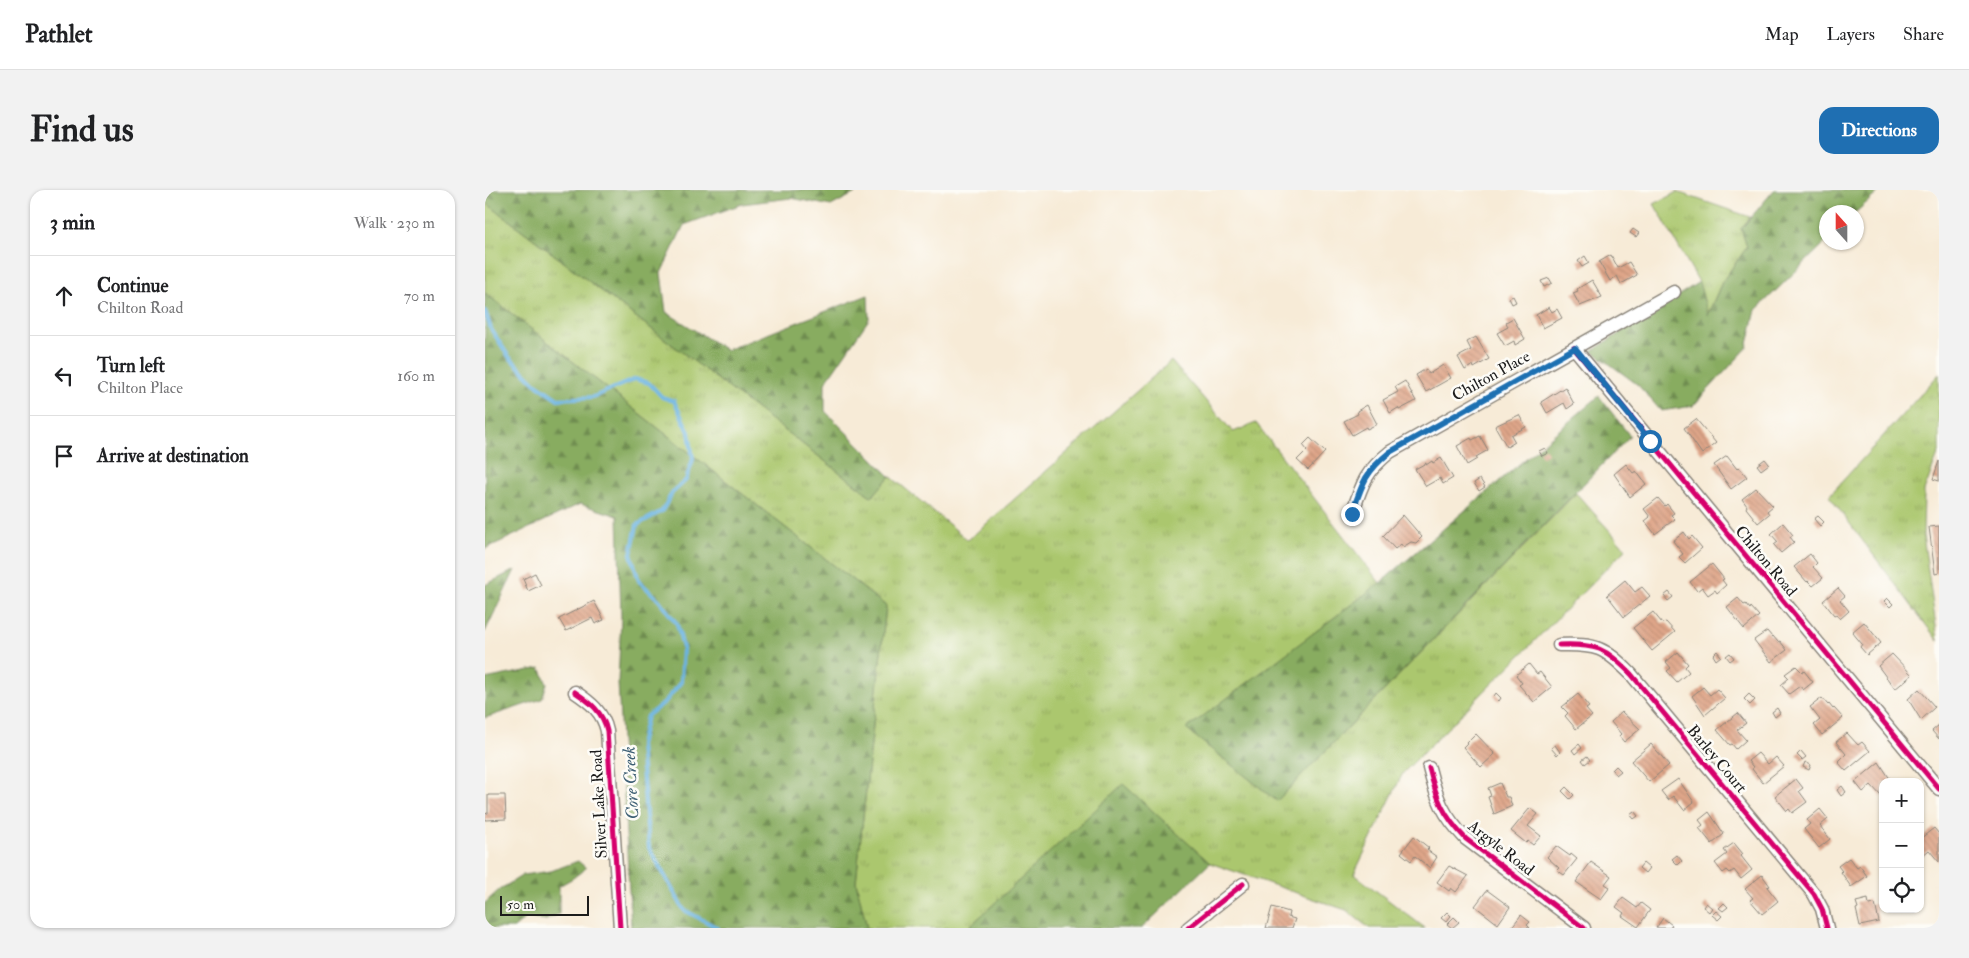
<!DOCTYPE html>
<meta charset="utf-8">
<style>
body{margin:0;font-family:"IM FELL Double Pica",serif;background:#f2f2f2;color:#202124}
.controls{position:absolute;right:15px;bottom:15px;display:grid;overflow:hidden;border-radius:10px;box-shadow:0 1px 4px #0004}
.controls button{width:45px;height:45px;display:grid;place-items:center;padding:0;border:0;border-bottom:1px solid #e0e0e0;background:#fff;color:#202124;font:25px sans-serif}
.compass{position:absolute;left:1334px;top:15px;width:45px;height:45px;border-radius:50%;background:#fff;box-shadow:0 1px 4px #0004;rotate:339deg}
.scale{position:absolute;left:15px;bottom:12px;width:89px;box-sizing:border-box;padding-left:5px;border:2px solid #1c1c1c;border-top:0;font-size:14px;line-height:18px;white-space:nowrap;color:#1c1c1c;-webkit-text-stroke:4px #fdfcf7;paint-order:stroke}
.stop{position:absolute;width:15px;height:15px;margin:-11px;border:4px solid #1f6fb2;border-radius:50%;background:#fff}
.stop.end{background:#1f6fb2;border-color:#fff;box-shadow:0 1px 5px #0008}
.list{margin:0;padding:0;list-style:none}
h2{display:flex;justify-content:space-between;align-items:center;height:65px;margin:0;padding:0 20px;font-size:21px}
h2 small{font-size:16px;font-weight:400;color:#757577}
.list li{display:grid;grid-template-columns:32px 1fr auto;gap:15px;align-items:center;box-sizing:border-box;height:80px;padding:0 20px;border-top:1px solid #e0e0e0}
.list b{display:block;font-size:19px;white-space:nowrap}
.list p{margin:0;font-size:16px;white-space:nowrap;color:#757577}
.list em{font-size:16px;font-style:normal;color:#757577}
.icon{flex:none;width:28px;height:28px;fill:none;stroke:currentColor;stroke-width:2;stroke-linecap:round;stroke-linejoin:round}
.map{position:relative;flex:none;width:1454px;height:738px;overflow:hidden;border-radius:15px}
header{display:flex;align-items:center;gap:30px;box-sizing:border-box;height:70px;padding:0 25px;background:#fff;border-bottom:1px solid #e0e0e0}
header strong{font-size:24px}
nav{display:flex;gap:28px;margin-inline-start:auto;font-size:18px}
.intro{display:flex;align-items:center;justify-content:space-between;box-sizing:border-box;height:120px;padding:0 30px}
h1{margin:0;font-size:35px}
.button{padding:12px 22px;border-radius:15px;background:#1f6fb2;color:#fff;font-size:18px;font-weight:700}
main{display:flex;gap:30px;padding:0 30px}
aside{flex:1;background:#fff;border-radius:15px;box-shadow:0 1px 4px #0004}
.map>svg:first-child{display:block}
.grass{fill:url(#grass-tufts);stroke:#647245}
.forest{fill:url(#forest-firs);stroke:#52643e}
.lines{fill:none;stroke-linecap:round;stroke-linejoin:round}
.stream{stroke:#6ab4e2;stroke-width:4}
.building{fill:url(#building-back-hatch)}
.street-casing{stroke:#8a847a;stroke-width:15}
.street{stroke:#fff;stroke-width:12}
.cycleway-casing{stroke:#fdfcf7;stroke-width:8}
.cycleway{stroke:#d6006c;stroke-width:5}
.route{stroke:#1f6fb2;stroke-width:6}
.labels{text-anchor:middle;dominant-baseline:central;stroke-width:5;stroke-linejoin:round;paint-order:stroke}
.street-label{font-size:16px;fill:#1c1c1c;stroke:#fdfcf7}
.water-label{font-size:18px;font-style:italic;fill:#3f6075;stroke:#fdfcf7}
</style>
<header>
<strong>Pathlet</strong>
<nav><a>Map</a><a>Layers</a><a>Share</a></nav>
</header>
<div class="intro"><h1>Find us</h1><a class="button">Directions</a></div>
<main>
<aside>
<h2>3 min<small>Walk · 230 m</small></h2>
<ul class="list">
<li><svg class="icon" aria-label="ahead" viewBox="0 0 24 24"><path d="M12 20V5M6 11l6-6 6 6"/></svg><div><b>Continue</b><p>Chilton Road</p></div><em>70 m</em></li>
<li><svg class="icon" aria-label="left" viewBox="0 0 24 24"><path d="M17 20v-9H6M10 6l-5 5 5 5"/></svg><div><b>Turn left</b><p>Chilton Place</p></div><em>160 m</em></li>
<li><svg class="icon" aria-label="arrive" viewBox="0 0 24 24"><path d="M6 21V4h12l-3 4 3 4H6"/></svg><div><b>Arrive at destination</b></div></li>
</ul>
</aside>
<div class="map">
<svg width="1454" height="738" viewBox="0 0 1454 738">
<defs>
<pattern id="grass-tufts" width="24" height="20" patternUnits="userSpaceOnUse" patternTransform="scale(1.25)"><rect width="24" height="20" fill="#abc76e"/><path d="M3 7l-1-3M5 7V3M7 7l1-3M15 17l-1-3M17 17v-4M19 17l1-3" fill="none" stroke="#93aa5f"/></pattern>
<pattern id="forest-firs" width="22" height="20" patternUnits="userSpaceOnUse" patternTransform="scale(1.25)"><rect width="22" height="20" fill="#88ac61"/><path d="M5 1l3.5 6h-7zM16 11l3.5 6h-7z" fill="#6e8b4f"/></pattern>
<pattern id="building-back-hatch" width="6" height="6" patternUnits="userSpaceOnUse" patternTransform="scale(1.25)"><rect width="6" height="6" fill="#dfa689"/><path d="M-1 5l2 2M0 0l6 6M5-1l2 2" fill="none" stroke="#bf8e76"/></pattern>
</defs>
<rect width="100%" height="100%" fill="#fdfcf7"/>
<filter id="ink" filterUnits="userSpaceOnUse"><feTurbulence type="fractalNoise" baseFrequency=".02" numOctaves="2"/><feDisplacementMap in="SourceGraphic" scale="10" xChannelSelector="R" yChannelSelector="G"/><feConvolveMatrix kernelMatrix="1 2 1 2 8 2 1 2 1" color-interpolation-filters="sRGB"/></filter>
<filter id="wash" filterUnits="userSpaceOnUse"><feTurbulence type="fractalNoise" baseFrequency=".0096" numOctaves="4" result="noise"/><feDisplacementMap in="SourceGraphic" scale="20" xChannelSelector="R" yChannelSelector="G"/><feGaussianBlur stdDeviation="1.12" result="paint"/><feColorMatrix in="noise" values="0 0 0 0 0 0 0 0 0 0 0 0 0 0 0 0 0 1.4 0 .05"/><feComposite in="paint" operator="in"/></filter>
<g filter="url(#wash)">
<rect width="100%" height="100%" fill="#f7ebd7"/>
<path class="grass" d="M1192,2L1265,27L1256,39L1262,57L1237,92L1222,126L1214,92L1169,14Z
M0,12L387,307L405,286L483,350L686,171L748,242L771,233L895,393L702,539L792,611L1091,303L1141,359L918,583L869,684L940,738H884L861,720L725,673L638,595L483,738H382L371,692L401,416L0,103Z
M1454,184V262L1439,301L1438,345L1453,451L1344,306Z"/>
<path class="forest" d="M0,0H376L346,16L306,8L257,14L199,35L176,83L181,122L241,160L383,105L384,129L340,193V221L405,286L387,307L0,12Z
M1289,0H1396L1371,22H1342L1341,52L1271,120L1262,158L1208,216L1176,221L1153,195L1107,161L1214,92L1223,125L1237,92L1262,57L1256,39Z
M0,103L401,416L371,692L382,738H146L133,492L136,428L133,326L95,314L0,359Z
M1114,206L1145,246L792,611L701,539L895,393Z
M30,380L0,442V395Z
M55,478L62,493L57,509L0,528V489Z
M638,594L725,673L657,738H483Z
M93,671L101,678L88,688L74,696V724L61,730L41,728L29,738H0V713L14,700L38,685L66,681Z"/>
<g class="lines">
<path class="stream" d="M0,121L6,139L24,167L51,194L73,209L108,207L150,189L164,193L177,207L189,211L204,242L208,269L201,290L187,303L177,321L152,335L146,364L154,391L174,410L192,434L198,458L196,492L180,512L162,526L155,555L164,658L199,720L233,738"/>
</g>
<g id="blocks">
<path class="building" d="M1148,39L1154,43L1151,47L1145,43Z
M1126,65L1133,78L1144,72L1152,85L1136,94L1132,86L1125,91L1114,72Z
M1100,66L1104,73L1097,77L1093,71Z
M1064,88L1067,93L1059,97L1056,91Z
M1107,90L1117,107L1095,116L1088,103L1093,101L1092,99Z
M1028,106L1031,112L1027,114L1024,108Z
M1064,117L1067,122L1072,119L1077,128L1058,138L1051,125Z
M1028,128L1040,149L1030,155L1029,151L1020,156L1012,143L1023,137L1021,132Z
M991,147L1004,169L989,178L988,175L980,180L973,167L986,160L982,152Z
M958,175L966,188L941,202L931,185L941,179L944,184Z
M920,191L931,211L914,220L913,218L905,223L898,210L913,202L910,197Z
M1080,197L1089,214L1082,219L1079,213L1062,223L1056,212Z
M882,215L892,234L882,239L881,237L867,245L859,231L873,224L872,221Z
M1034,225L1041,237L1026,245L1030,252L1022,257L1010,236Z
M1211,229L1231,253L1217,264L1199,238Z
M995,246L1003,260L991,267L992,269L982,275L972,256L986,248L987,250Z
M825,248L840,262L823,280L812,270L822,260L818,255Z
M1060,258L1063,263L1057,266L1054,261Z
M1242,266L1252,279L1254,277L1262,287L1246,299L1229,275Z
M956,268L968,288L958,294L955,288L941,296L930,279L941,273V275L947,271L948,273Z
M1280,269L1284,274L1276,280L1272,275Z
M1454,271V291L1448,289Z
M1141,274L1148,283L1151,281L1161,294L1145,307L1129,284Z
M995,289L1000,297L994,301L989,293Z
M1271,298L1288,316L1282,321L1284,324L1273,333L1261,318L1262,316L1257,309Z
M1173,308L1180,316L1182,314L1189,323L1186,325L1190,329L1170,344L1160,331L1165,327L1159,319Z
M918,325L937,347L931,353L926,352L918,357L916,354L910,359L898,346Z
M1333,326L1339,332L1335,336L1329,329Z
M1298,333L1308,345L1305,347L1309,352L1296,363L1289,355L1293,352L1286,344Z
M1454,336V383L1450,384L1444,337Z
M1199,342L1204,349L1207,346L1217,358L1200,373L1194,367L1198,364L1188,351Z
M1325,364L1332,373L1328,377L1338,388L1328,396L1323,391L1322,392L1309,377Z
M1227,374L1239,389L1237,390L1241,395L1232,403L1230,400L1223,405L1217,397L1212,401L1205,392Z
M50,383L56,395L43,401L38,389Z
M1140,390L1150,402L1157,397L1165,406L1139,427L1122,405Z
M1353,398L1360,406L1355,410L1364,421L1355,429L1351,424L1349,425L1338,411Z
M1184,402L1188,407L1183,411L1179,406Z
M1253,408L1259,415L1261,414L1265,419L1266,417L1274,426L1259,439L1242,417Z
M1402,408L1408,414L1405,417L1399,411Z
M109,411L119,430L110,434L107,428L81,441L74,429Z
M1168,422L1177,433L1181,432L1190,442L1167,461L1148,438Z
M1379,432L1396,453L1382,465L1375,457L1377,454L1367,442Z
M1282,441L1287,447L1288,446L1293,452L1295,451L1302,460L1286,472L1269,450Z
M1232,461L1236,466L1231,470L1228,465Z
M1193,462L1203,474L1200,477L1204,482L1192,492L1182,481L1186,478L1181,472Z
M1245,463L1249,468L1245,471L1241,466Z
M1407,464L1427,485L1410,499L1393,476Z
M1044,474L1052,484L1055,482L1067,497L1049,512L1034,495L1037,493L1031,485Z
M1311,476L1317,482L1319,481L1328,492L1318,500L1315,496L1304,504L1296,495L1304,488L1300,484Z
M1218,497L1225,505L1232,499L1240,508L1220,525L1207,506Z
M1434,499L1450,517L1436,530L1423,509Z
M1011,503L1016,508L1014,511L1009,506Z
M1093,504L1104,517L1101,519L1107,526L1091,539L1080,526L1083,523L1077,517Z
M1264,504L1270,510L1265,515L1259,509Z
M1337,508L1343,515L1344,514L1348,519L1349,518L1358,528L1337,545L1329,535L1335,530L1325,517Z
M1292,518L1295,523L1290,527L1287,522Z
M1137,522L1155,539L1139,552L1134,546L1136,544L1126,532Z
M1253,523L1261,533L1252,540L1261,550L1251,559L1247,554L1245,555L1232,540Z
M1454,535V549L1447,541Z
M1362,543L1373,555L1377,552L1385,561L1361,581L1353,572L1361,564L1351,552Z
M991,544L1010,564L996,577L978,557Z
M1094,554L1097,558L1090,564L1087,560Z
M1166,554L1184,575L1164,592L1146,571Z
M1070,555L1075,562L1072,565L1066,558Z
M1316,561L1321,567L1317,570L1312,565Z
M1273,563L1283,574L1291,567L1299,576L1278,593L1267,579L1268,577L1263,571Z
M1102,566L1105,570L1100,574L1097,570Z
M1320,572L1326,575L1324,580L1318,577Z
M1394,572L1407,592H1398L1397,607L1386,595L1378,602L1370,592Z
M1131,576L1136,581L1131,585L1127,580Z
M1193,589L1209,612L1199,620L1188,606L1183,610L1176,601Z
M1311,589L1318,598L1314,601L1322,612L1307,623L1304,619L1302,621L1290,606Z
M1015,593L1021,607H1024L1027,616L1009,624L1003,607L1006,606L1003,598Z
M1357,596L1361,602L1356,606L1352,600Z
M1081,597L1089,605L1085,609L1077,601Z
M3,605H20L21,629L0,630V624L3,623Z
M1045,618L1053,624L1043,636L1056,646L1048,655L1043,651L1041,653L1026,641Z
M1335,619L1343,629L1335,636L1345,649L1334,658L1319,639L1325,634L1322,630Z
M1149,621L1153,626L1149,629L1145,624Z
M1224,622L1239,644L1227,654L1214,638L1218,635L1214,630Z
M1449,638L1454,644V672L1444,660L1437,666L1435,664V649Z
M929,646L944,658L942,660L952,667L945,678L930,666L926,671L916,663Z
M1249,653L1258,664L1256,666L1267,680L1256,689L1249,680L1245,683L1242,680L1238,683L1230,673L1242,664L1239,660Z
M1071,656L1085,666L1086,664L1092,669L1079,685L1072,680L1074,678L1062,667Z
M1192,665L1197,671L1193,675L1187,669Z
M1364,668L1372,678L1375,676L1382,686L1366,697L1356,682L1357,681L1353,676Z
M1106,672L1126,686L1120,694L1125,697L1116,709L1091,692Z
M1158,673L1164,678L1160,683L1154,678Z
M964,676L983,686L971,702L966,698L964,701L952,692Z
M1277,685L1285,696L1282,697L1293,711L1277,724L1265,710L1268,708L1260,699Z
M1002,700L1025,717L1013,734L990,716Z
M1138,708L1152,718L1156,713L1165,720L1153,737L1137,726L1139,723L1131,717Z
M1383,709L1384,715L1390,714L1394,732L1375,736L1371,719L1373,718L1371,712Z
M1221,713L1227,718L1224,722L1218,717Z
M1239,713L1243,717L1238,721L1234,718Z
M787,717L804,722L803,727L810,729L807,738H781Z
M1231,721L1237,726L1233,730L1227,725Z
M962,722L966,726L961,732L956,728Z
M1036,725L1045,732L1042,735L1045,738H1026Z
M969,727L974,732L967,738L962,734Z
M1178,728L1187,735L1185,738H1171Z"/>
</g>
</g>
<g filter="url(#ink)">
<use href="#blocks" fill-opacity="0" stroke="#8a847a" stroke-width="1"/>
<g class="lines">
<defs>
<path id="street" d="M1089,158L1454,599
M867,324C877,294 880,282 905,262L1189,102
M1074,455C1112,454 1119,457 1146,484L1329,704L1337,719L1342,738
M90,502C105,512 118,522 122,541L135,738
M944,578C952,610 958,625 981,649L1099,738
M703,738L758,694"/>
</defs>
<use href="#street" class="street-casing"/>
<use href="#street" class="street"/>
<defs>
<path id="cycleway" d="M1089,158L1454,599
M1074,455C1112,454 1119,457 1146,484L1329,704L1337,719L1342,738
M90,502C105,512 118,522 122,541L135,738
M944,578C952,610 958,625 981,649L1099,738
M703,738L758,694"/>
</defs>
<use href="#cycleway" class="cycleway-casing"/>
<use href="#cycleway" class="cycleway"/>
</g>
</g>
<g class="lines" filter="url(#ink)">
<path class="route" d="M867,324C877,294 880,282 905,262L1090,158L1165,251"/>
</g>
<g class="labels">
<g class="street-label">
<text transform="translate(1006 186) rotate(-29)">Chilton Place</text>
<text transform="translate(1281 371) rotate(50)">Chilton Road</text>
<text transform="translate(1232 569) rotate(50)">Barley Court</text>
<text transform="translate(114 614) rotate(-93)">Silver Lake Road</text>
<text transform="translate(1016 658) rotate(38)">Argyle Road</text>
</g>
<g class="water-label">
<text transform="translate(146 593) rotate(-93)">Core Creek</text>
</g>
</g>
</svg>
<div class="controls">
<button>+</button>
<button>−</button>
<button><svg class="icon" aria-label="locate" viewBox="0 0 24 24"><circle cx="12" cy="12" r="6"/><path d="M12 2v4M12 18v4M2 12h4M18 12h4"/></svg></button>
</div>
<svg class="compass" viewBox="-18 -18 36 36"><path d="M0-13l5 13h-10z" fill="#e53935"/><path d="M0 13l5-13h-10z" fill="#757577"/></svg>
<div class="scale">50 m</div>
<div class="stop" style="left:1165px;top:251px"></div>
<div class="stop end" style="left:867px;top:324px"></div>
</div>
</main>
